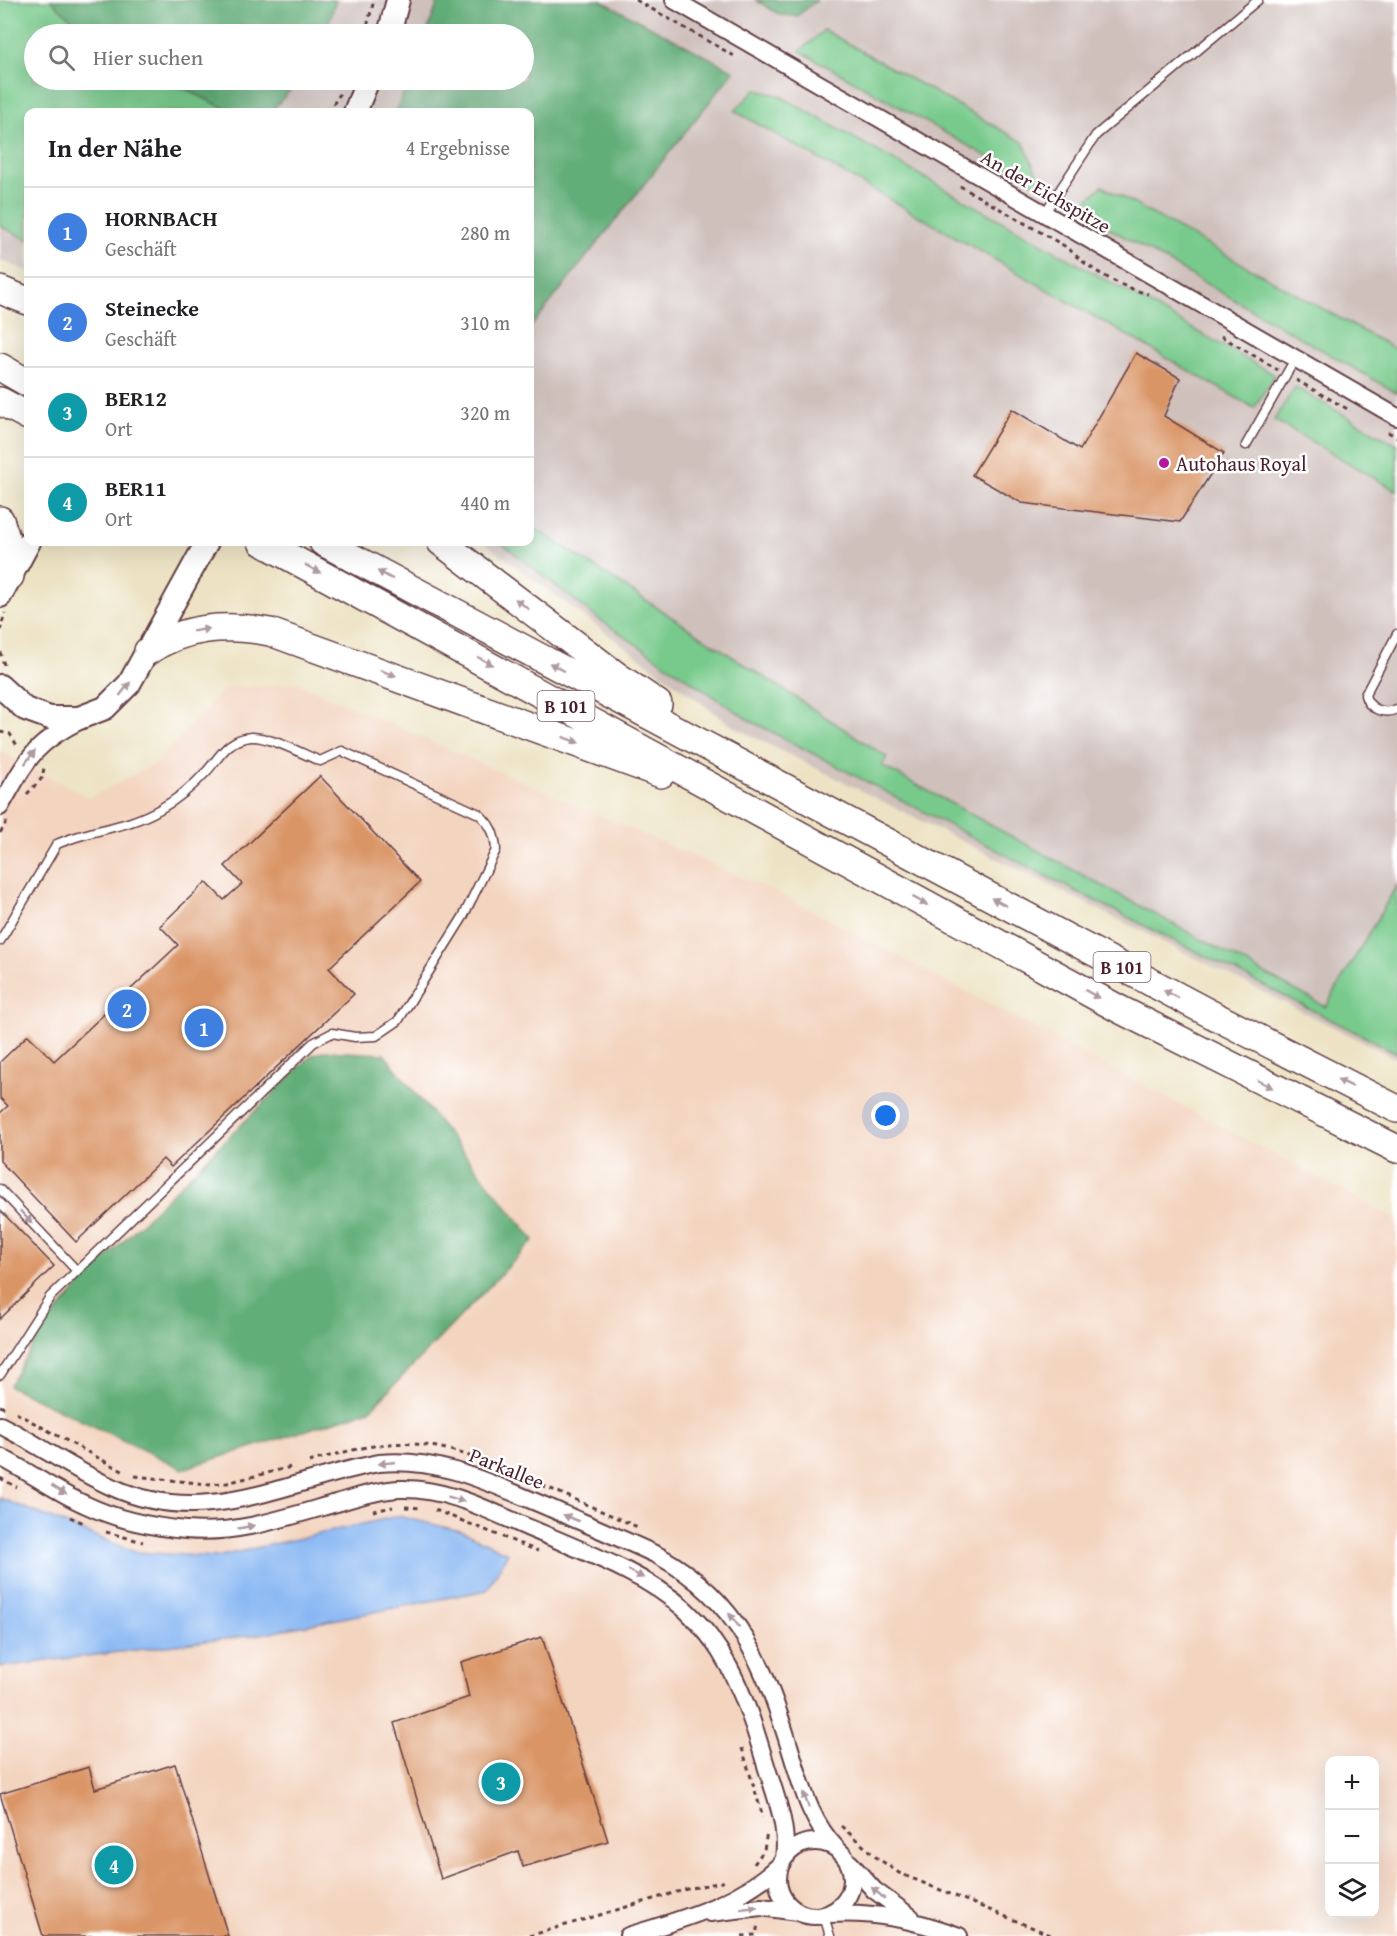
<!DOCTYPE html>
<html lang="de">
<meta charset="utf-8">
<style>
body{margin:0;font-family:"Gentium Book Plus",serif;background:#f6f6f6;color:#202124}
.controls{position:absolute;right:18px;bottom:18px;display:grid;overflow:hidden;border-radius:12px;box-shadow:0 6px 24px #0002}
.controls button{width:54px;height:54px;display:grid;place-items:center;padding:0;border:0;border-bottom:2px solid #e0e0e0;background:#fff;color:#202124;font:30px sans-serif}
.you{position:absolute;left:886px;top:1116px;width:21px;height:21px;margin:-15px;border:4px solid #fff;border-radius:50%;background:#1a73e8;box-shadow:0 0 0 9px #1a73e833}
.badge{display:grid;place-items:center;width:39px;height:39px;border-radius:50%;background:#db2777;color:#fff;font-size:20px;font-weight:700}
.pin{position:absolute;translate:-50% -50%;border:3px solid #fff;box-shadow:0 2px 6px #0006}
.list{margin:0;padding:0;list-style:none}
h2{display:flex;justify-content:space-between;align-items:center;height:78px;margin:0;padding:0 24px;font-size:26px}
h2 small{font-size:20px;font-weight:400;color:#757577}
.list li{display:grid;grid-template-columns:39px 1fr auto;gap:18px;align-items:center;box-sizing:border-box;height:90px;padding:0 24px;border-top:2px solid #e0e0e0}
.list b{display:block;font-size:22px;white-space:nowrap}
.list p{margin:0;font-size:20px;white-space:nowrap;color:#757577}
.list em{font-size:20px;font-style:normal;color:#757577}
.icon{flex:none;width:33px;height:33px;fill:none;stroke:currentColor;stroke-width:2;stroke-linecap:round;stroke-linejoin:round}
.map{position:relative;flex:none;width:1397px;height:1936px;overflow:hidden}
.search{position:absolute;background:#fff;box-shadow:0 6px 24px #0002;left:24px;top:24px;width:510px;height:66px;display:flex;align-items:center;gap:15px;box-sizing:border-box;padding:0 21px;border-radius:33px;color:#757577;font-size:22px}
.panel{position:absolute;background:#fff;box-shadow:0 6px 24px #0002;left:24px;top:108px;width:510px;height:438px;border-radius:12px}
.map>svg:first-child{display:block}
.built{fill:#f3d4bf;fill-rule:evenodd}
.industrial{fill:#cfc0bb;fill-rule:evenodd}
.green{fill:#78ca8c;stroke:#61745c;stroke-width:1.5}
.forest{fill:#62ae78;stroke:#566652;stroke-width:1.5}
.water{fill:#88b7f3;stroke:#696b8f;stroke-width:1.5}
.building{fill:#da9566}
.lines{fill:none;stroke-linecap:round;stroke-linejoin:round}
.service-casing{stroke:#623c42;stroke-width:11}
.minor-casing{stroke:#623c42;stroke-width:20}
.secondary-casing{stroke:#623c42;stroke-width:26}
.trunk-casing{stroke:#623c42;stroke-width:30}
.path{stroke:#623c42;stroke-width:3;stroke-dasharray:4.5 4.5;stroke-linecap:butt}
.service{stroke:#fff;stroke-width:8}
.minor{stroke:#fff;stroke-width:16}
.secondary{stroke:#fff;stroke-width:22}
.trunk{stroke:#fff;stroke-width:27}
.oneway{fill:#ae9aa0}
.poi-dot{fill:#b5179e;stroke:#fff;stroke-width:2}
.labels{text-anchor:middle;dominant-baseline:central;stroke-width:5;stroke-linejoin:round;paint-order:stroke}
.shield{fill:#fff;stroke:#80626b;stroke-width:1.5}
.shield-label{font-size:18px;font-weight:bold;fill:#4a1f2b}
.street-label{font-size:20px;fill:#4a1f2b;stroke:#fff}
.poi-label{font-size:20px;fill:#4a1f2b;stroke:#fff;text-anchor:start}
</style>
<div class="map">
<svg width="1397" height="1936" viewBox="0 0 1397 1936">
<rect width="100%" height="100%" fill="#fff"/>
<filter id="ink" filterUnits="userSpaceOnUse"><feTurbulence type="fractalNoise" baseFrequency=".0167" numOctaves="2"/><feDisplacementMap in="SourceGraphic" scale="12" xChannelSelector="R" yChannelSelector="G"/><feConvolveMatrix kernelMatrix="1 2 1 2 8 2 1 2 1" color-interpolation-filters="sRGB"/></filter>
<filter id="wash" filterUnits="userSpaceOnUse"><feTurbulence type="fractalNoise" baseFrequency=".008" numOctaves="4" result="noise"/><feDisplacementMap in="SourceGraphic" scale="24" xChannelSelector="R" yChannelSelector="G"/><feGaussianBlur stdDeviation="1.35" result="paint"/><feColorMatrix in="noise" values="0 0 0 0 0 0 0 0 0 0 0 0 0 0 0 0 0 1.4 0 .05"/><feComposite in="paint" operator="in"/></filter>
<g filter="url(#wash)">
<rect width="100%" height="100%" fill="#ede3c4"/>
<path class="built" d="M295,682L782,895L1397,1219V1936H0V751L89,798L158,762L223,689ZM1330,1760H1374V1914H1330Z"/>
<path class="industrial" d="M0,0H1397V1059L734,727L483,542H530V112H28V271L0,260ZM34,34H524V80H34Z"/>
<path class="green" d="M2,0H51L88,34H34V80H167L232,112H28V240L0,226V3Z
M824,30L1023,142L1043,188L800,51Z
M755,90L778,95L1275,375L1254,408L735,111Z
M1102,186L1397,350V393L1077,210Z
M1295,387L1397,445V491L1274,420Z
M530,525L887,757L882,766L1326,1007L1397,885V1053L1044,875L749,720L597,618L500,542H530Z"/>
<path class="forest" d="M51,0H336L325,34H88Z
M439,0H600L734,71L530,328V112H396L409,80H524V34H426Z
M756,0H817L797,16L780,15Z
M167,80H300L270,112H232Z
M326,1051L384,1054L534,1240L370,1410L183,1469L9,1386L42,1330L88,1276L312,1055Z"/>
<path class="water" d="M0,1498L135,1552L216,1557L398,1516L461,1531L508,1553L487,1590L255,1635L0,1667Z"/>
<g id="blocks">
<path class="building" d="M1136,353L1180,378L1164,416L1224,453L1180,522L1022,503L972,475L1012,409L1080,450Z
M320,776L420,882L329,968L354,994L171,1167L163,1159L76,1242L0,1161V1113L8,1106L0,1098V1062L28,1035L54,1061L178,945L160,926L206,882L224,900L242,884L225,866Z
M0,1210L54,1266L0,1319Z
M542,1637L608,1841L523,1867L518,1851L441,1879L394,1723L469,1697L461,1662Z
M175,1764L228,1936H43L0,1794L89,1767L95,1789Z"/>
</g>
</g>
<g filter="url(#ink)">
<use href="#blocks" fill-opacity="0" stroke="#623c42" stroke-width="1.5"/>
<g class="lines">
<defs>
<path id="service" d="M1044,214L1096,135L1258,0
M1246,445L1295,359
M1397,634L1365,695C1368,709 1384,715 1397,709
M0,941L57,844C90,829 126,829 160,809C176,800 194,785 206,772C220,757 227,739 251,737C269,736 303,754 320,761L342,751L479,814C491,825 495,834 496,850L463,917L398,1021L376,1036L355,1037L332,1033L313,1043L50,1297L0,1375
M0,1189L77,1271
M824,1916L830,1936"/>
<path id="minor" d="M674,0L1397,417
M0,807C26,762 32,744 81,720
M0,1425C38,1444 73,1470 112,1487C206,1530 287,1480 379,1463C441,1457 494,1485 550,1508C586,1524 623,1539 659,1556C742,1602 766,1670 792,1755C803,1790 811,1822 837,1849
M0,1457C28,1471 55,1491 84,1504C115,1519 152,1527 186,1530C239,1535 290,1516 340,1502C359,1496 379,1490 399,1489C445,1487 488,1510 529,1528C670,1587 719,1603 764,1759C773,1790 789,1825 784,1858
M778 1879a37 37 0 1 1 74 0a37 37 0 1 1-74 0Z
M850,1863L874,1890L911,1917
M710,1913L761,1907L798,1912
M828,1914C875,1911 915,1920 959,1936
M628,1936C683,1919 740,1904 782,1863"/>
<path id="secondary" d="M389,34L398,0
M355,112L368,80
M0,596L29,542
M0,686L25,709L50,718H79L105,708L129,684L207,542"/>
<path id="trunk" d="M0,290L28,301
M0,367L28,383
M0,401L28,416
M0,520L7,541L10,576
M262,542L1119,1009L1397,1149
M323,542L1207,1012L1397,1109
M441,542L617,676L658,704
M148,651C185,626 226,624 270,632L661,774"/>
</defs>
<use href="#service" class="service-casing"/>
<use href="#minor" class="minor-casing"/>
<use href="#secondary" class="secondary-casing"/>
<use href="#trunk" class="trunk-casing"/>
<path class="path" d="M636,0L736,57
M365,34L374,0
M328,112L340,94
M960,186L1068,248C1089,270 1119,286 1148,294
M1221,336L1278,370
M1296,380L1351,411
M1388,432L1397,437
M0,631L5,613
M0,652L5,668
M0,732L10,734L18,747
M27,794L42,778L44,768
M0,833L7,821
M0,1406L7,1409
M16,1413L126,1473
M309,1462C395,1436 425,1436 508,1471
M135,1476L207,1484L227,1483L291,1467
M0,1478L17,1487
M542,1485L640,1528
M405,1507L423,1508
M435,1510L538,1551
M373,1511L393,1507
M70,1517L86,1524
M106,1532L143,1542
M742,1748L763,1817
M841,1826L876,1857L899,1873L1053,1936
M754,1864L764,1850L767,1832
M529,1936L687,1889L727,1881
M742,1936L756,1935L758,1924"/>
<use href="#service" class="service"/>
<use href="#minor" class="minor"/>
<use href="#secondary" class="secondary"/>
<use href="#trunk" class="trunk"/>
</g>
<defs><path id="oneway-solid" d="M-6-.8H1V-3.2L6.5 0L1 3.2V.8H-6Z" transform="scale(1.5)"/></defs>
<g class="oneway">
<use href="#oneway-solid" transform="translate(313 569) rotate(28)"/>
<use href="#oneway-solid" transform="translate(385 575) rotate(-152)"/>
<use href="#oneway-solid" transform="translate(522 604) rotate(-143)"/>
<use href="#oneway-solid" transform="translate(201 630) rotate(-9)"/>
<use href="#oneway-solid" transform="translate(485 661) rotate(28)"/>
<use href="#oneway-solid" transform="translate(557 667) rotate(-152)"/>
<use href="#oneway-solid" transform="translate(388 673) rotate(20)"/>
<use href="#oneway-solid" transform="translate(125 689) rotate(-52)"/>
<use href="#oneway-solid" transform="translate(571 740) rotate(20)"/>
<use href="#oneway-solid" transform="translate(30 757) rotate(-53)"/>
<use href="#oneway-solid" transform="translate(920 901) rotate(29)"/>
<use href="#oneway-solid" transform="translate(999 902) rotate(-152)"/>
<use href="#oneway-solid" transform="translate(1092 994) rotate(29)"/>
<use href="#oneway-solid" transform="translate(1171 994) rotate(-152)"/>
<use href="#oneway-solid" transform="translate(1345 1083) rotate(-154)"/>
<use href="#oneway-solid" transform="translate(1265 1084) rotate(27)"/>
<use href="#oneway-solid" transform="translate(26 1217) rotate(47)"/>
<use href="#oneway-solid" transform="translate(387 1463) rotate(174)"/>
<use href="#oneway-solid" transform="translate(59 1490) rotate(31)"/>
<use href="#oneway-solid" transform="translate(456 1499) rotate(17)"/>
<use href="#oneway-solid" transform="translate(571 1518) rotate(-157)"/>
<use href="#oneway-solid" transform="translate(246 1527) rotate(-11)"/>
<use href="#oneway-solid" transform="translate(636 1574) rotate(28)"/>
<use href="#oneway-solid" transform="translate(734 1620) rotate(-127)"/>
<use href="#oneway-solid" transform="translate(806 1800) rotate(-110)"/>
<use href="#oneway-solid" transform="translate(878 1893) rotate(-139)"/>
<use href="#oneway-solid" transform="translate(749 1908) rotate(-6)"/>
</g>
</g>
<circle class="poi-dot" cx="1164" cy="463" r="6"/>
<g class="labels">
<g class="shield">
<rect x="537.5" y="691" width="57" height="30" rx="4.5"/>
<rect x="1093.5" y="952" width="57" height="30" rx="4.5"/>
</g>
<g class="shield-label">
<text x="566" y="706">B 101</text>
<text x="1122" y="967">B 101</text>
</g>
<g class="street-label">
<text transform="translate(1046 191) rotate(30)">An der Eichspitze</text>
<text transform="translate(507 1468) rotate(22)">Parkallee</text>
</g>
<g class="poi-label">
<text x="1176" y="463">Autohaus Royal</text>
</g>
</g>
</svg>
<div class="controls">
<button>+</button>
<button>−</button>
<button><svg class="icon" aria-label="layers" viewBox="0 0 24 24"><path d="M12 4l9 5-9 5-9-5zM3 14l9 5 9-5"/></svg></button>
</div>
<div class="you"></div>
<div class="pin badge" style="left:204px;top:1028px;background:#3f7fe0">1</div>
<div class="pin badge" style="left:127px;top:1009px;background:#3f7fe0">2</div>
<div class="pin badge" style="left:501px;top:1782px;background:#0f9aa8">3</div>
<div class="pin badge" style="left:114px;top:1865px;background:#0f9aa8">4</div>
<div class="search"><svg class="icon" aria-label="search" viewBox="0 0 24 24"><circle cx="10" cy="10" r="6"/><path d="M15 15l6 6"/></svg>Hier suchen</div>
<section class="panel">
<h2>In der Nähe<small>4 Ergebnisse</small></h2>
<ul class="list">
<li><span class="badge" style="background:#3f7fe0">1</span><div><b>HORNBACH</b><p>Geschäft</p></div><em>280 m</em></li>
<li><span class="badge" style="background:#3f7fe0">2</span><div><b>Steinecke</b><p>Geschäft</p></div><em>310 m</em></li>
<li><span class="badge" style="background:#0f9aa8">3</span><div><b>BER12</b><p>Ort</p></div><em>320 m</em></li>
<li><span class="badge" style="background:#0f9aa8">4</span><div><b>BER11</b><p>Ort</p></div><em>440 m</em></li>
</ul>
</section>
</div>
